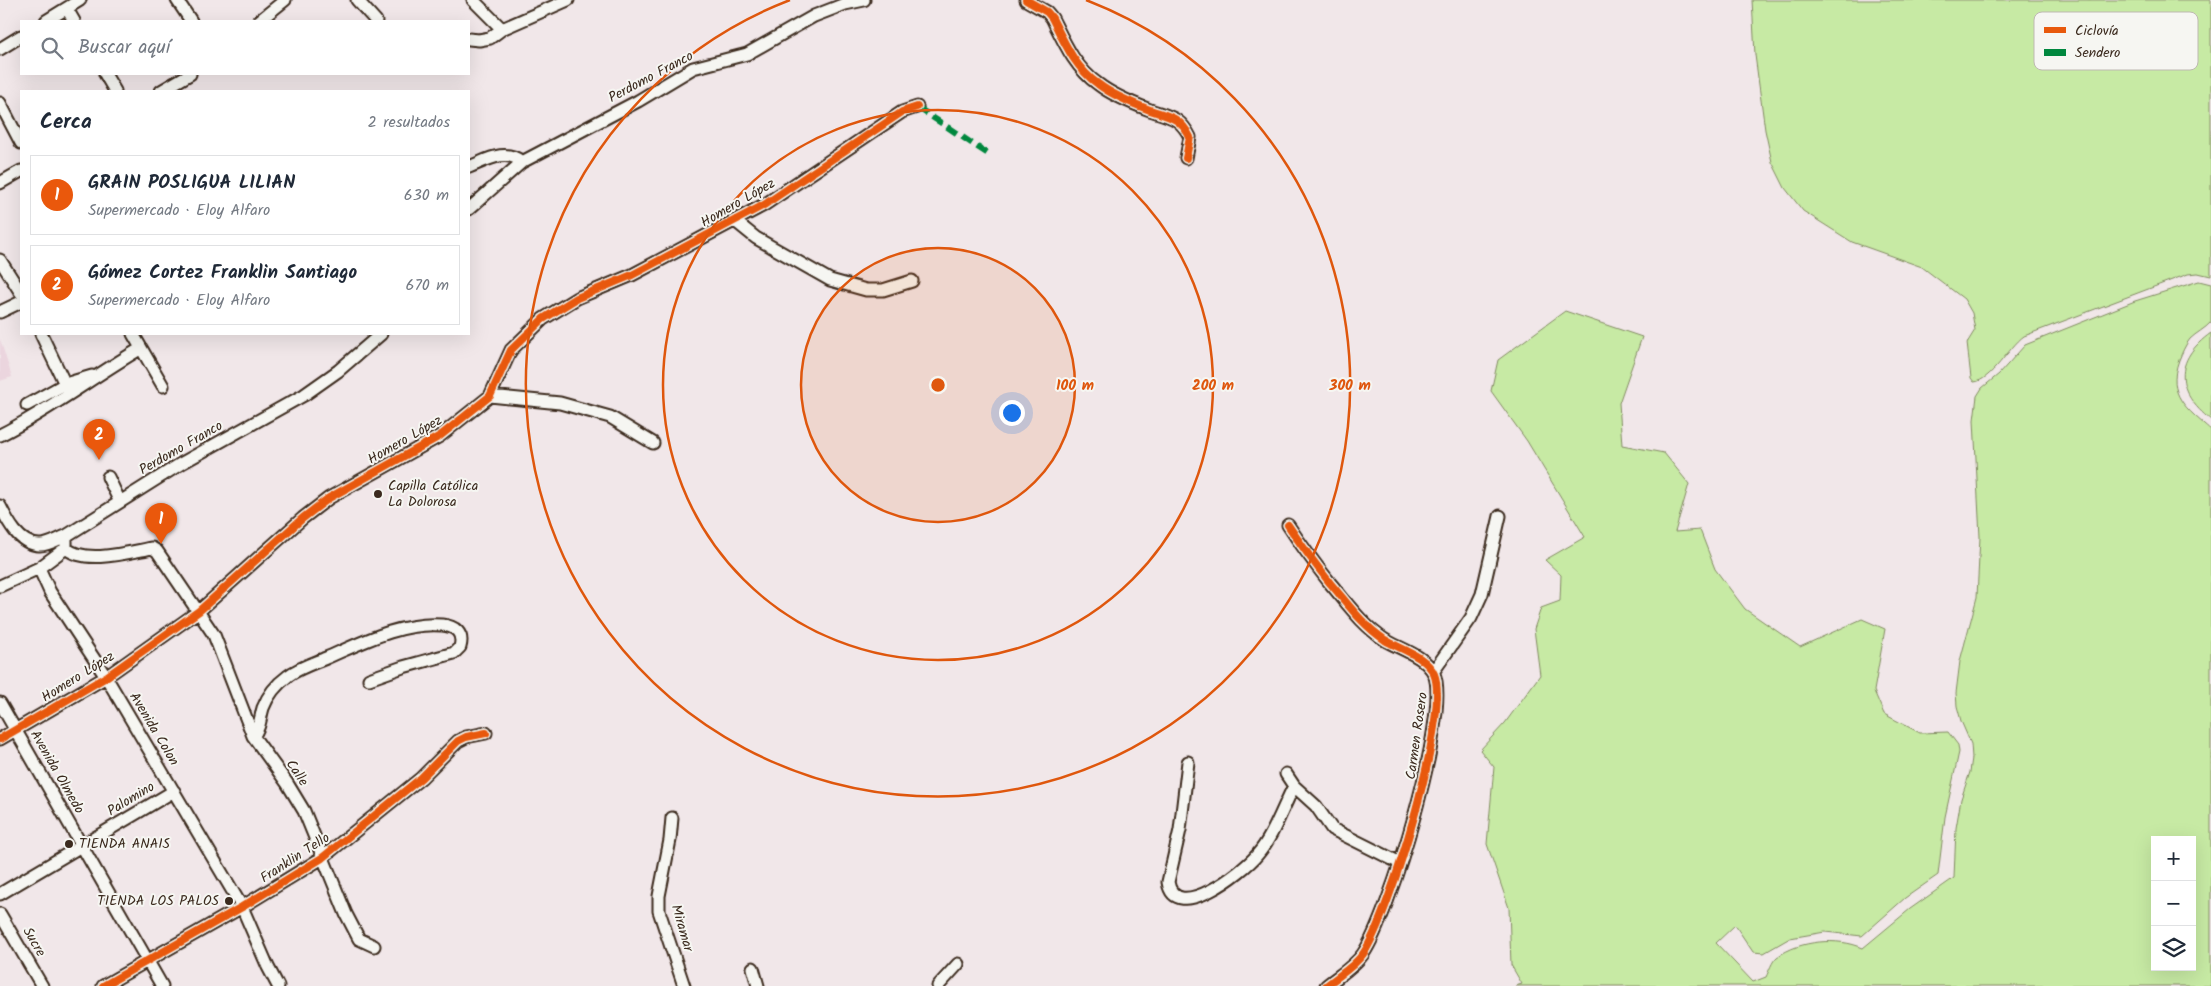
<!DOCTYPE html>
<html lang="es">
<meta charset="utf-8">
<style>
body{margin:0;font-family:Kalam,sans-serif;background:#f6f6f7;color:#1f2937}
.controls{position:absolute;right:15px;bottom:15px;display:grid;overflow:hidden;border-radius:0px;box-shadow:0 5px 20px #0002}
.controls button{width:45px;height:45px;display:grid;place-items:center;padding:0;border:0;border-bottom:1px solid #e0e1e3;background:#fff;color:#1f2937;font:25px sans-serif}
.you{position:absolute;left:1011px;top:412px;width:18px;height:18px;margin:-12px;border:4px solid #fff;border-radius:50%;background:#1a73e8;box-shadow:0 0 0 8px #1a73e833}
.badge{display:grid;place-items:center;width:32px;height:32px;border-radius:50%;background:#ea580c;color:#fff;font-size:16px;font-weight:700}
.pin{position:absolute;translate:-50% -41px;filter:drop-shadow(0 1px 2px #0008)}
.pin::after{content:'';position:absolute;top:26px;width:18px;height:15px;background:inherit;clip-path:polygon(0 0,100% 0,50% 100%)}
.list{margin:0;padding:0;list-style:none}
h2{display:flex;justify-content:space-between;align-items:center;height:65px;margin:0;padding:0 20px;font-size:21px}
h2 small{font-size:16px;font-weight:400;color:#747a83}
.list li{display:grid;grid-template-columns:32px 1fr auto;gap:15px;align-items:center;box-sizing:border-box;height:80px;margin:0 10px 10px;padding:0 10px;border:1px solid #e0e1e3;border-radius:0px}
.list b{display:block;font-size:19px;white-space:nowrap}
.list p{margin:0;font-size:16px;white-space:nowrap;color:#747a83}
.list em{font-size:16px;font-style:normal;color:#747a83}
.icon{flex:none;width:28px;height:28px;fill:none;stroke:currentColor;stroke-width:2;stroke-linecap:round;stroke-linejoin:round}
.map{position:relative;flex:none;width:2211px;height:986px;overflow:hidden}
.search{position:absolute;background:#fff;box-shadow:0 5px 20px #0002;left:20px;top:20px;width:450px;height:55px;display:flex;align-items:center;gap:12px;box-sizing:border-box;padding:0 18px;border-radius:0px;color:#747a83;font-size:19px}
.panel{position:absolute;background:#fff;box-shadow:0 5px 20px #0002;left:20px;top:90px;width:450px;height:245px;border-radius:0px}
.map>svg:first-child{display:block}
.built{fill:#ebd5de}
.green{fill:#c7eaa4;stroke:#818a61;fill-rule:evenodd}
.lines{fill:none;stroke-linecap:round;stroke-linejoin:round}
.minor-casing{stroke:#3b2a1e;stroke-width:15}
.minor{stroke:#f6f6f2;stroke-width:11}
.quiet{stroke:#00873e;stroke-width:6;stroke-dasharray:12 6;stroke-linecap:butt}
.cycleway-casing{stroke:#f6f6f2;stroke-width:11}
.cycleway{stroke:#e8590c;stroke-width:8}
.ring{fill:none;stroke:#df570d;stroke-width:2.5}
.poi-dot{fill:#3b2a1e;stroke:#f6f6f2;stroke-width:2}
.labels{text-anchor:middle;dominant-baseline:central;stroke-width:4;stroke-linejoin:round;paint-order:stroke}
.street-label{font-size:14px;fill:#3b2a1e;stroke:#f6f6f2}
.poi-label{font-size:14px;fill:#3b2a1e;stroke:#f6f6f2;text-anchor:start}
.key{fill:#f6f6f2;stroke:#beb9b2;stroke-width:1}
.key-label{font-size:14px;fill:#3b2a1e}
.centre{fill:#df570d;stroke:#f6f6f2;stroke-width:2.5}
.ring-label{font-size:15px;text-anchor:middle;font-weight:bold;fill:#df570d;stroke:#f6f6f2;stroke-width:4;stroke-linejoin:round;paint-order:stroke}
</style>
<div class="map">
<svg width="2211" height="986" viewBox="0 0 2211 986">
<rect width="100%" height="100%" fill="#f1e7e9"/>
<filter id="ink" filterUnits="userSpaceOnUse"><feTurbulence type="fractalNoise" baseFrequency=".02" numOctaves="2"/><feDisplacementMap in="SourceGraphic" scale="10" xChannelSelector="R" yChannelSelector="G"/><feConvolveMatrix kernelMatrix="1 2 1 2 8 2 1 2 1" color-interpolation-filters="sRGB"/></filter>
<g filter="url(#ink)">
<path class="built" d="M0,339L12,377L0,381Z"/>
<path class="green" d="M1752,0H2211V276L2198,273L2188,274L2024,336C2009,347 1991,381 1974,382L1971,378L1967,343L1975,330L1972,313L1964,299L1922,267L1852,242L1803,211L1785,188L1772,162L1765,130L1755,55Z
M2199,281L2211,284V322C2205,329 2196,333 2190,339C2185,345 2182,353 2179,360C2166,395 2187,409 2211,430V986H1515L1522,984L1511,965L1509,908L1487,844L1494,767L1480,750L1505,723L1540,675L1534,629L1541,608L1560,601L1561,575L1545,560L1585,537L1527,441L1491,391L1498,360L1565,311L1642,337L1619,403L1622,445L1664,453L1689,484L1675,532L1700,530L1715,569L1745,609L1800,647L1862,619L1885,629L1874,691L1884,714L1920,733L1948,732L1958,745L1959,752L1945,817L1938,875L1905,898L1862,936L1825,932L1790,938L1764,953L1753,952L1735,925L1716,943L1753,982L1766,977C1769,971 1772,961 1777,957C1800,940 1838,937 1863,948L1910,909L1954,878L1956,828L1961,799L1970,772L1972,758L1971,744L1961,721L1957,706L1956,693L1960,661L1977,597L1980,537L1974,420L1977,396L1982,388L1999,374L2025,345L2135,301ZM2155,840H2192V967H2155Z
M2211,333V420C2175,392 2173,360 2211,333Z"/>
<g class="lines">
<defs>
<path id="minor" d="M177,0L191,21
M357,0L376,21
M473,0L502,29
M1026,0L1047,12L1052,18C1064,42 1075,68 1098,84C1112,95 1134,104 1150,110C1170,117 1180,117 1190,137L1186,158
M67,9L74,21
M46,21L80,0
M259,21L285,0
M469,39L479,40L490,38L502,29L568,0
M0,49L21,36
M105,74L115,91
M161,91L190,74
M0,103L21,143
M469,167C487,160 505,148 522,162
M0,183L21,171
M469,209L522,162L638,101L693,68L747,54L814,16L845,4L864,0
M735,221L756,238L830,280L866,290H883L912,281
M0,260L21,293
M0,312L21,302
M41,334L65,384
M133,334L163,386
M490,396L560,403L610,417L653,443
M27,405L65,384L92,376
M0,435C50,410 92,377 140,349
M108,477L120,502
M0,506C8,522 19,544 39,545C47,546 58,539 66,536
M1288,525C1301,545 1315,564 1330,583C1348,604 1361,624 1385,640C1400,649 1426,656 1434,674C1451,713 1389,917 1363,954C1354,967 1338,976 1326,986
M66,548C84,565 130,552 152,548L157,551L214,635L253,736L287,783L304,811L346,914L359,939L374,946
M39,568L50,592L106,677L242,907L268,967L278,986
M0,586L39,568L66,548V536L182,463L304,395L338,371L381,334
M1433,672L1471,618L1482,594L1500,516
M0,703L162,986
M253,736C260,729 260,718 263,708C268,695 277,684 288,676C298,668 314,663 326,658C363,642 401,622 442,625C455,626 464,633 460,647L454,653L403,667L369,679
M0,739L106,677L199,611L303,518L329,498L440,436L490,396L511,350L543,319L577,298L632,275L764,205L902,112L917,107
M1188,762L1180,830L1168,882C1175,925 1244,871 1257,855C1273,837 1283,807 1294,786
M1286,774L1294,786L1316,806L1332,829L1400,863
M672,818L670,840L659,896V911L684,986
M0,894L174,791
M0,914L42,986
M753,968L758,986
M103,986L242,907L322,858L421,778L458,741L466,737L486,733
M938,986L958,964"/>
</defs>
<use href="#minor" class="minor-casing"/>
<use href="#minor" class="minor"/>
<path class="quiet" d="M917,107L988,154"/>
<defs>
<path id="cycleway" d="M1026,0L1047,12L1052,18C1064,42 1075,68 1098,84C1112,95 1134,104 1150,110C1170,117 1180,117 1190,137L1186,158
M1288,525C1301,545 1315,564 1330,583C1348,604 1361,624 1385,640C1400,649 1426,656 1434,674C1451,713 1389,917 1363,954C1354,967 1338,976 1326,986
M0,739L106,677L199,611L303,518L329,498L440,436L490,396L511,350L543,319L577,298L632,275L764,205L902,112L917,107
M103,986L242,907L322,858L421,778L458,741L466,737L486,733"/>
</defs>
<use href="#cycleway" class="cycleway-casing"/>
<use href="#cycleway" class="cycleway"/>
</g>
</g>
<circle cx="938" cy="385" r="137" fill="#df570d" fill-opacity=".12"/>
<g class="ring">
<circle cx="938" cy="385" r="137"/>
<circle cx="938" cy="385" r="275"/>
<path d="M1086 0A412 412 0 1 1 790 0"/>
</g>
<g class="poi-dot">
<circle cx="378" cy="494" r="5"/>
<circle cx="69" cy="844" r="5"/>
<circle cx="229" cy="901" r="5"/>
</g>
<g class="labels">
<g class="street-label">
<text transform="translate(651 77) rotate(-28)">Perdomo Franco</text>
<text transform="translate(738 203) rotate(-30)">Homero López</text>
<text transform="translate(405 440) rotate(-30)">Homero López</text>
<text transform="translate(181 448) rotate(-30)">Perdomo Franco</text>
<text transform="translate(78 677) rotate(-32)">Homero López</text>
<text transform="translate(154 729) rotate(59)">Avenida Colon</text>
<text transform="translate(1417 736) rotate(-82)">Carmen Rosero</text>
<text transform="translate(57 772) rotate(60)">Avenida Olmedo</text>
<text transform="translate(297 773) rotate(56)">Calle</text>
<text transform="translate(131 799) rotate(-31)">Palomino</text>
<text transform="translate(295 858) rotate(-33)">Franklin Tello</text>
<text transform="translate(682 928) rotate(74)">Miramar</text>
<text transform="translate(34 942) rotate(60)">Sucre</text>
</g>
<g class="poi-label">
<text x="388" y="486">Capilla Católica<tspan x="388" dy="16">La Dolorosa</tspan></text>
<text x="79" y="844">TIENDA ANAIS</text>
<text x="219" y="901" text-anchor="end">TIENDA LOS PALOS</text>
</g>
</g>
<rect x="2034" y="12" width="164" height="58" rx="8" class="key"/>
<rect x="2044" y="27" width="22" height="6" fill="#e8590c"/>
<rect x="2044" y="49" width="22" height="7" fill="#00873e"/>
<g class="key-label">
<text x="2075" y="35">Ciclovía</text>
<text x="2075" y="57">Sendero</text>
</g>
<circle cx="938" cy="385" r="8" class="centre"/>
<g class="ring-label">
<text x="1075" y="390">100 m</text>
<text x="1213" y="390">200 m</text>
<text x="1350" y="390">300 m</text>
</g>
</svg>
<div class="controls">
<button>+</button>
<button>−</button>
<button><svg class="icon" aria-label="layers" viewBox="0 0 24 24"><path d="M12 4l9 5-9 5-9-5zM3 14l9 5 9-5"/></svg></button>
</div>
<div class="you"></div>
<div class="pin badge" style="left:161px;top:544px">1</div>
<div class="pin badge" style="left:99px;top:460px">2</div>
<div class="search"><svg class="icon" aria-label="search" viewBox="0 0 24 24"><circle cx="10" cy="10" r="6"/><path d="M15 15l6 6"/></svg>Buscar aquí</div>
<section class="panel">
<h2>Cerca<small>2 resultados</small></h2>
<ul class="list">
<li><span class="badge">1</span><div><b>GRAIN POSLIGUA LILIAN</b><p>Supermercado · Eloy Alfaro</p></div><em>630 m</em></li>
<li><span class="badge">2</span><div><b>Gómez Cortez Franklin Santiago</b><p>Supermercado · Eloy Alfaro</p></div><em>670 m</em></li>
</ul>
</section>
</div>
